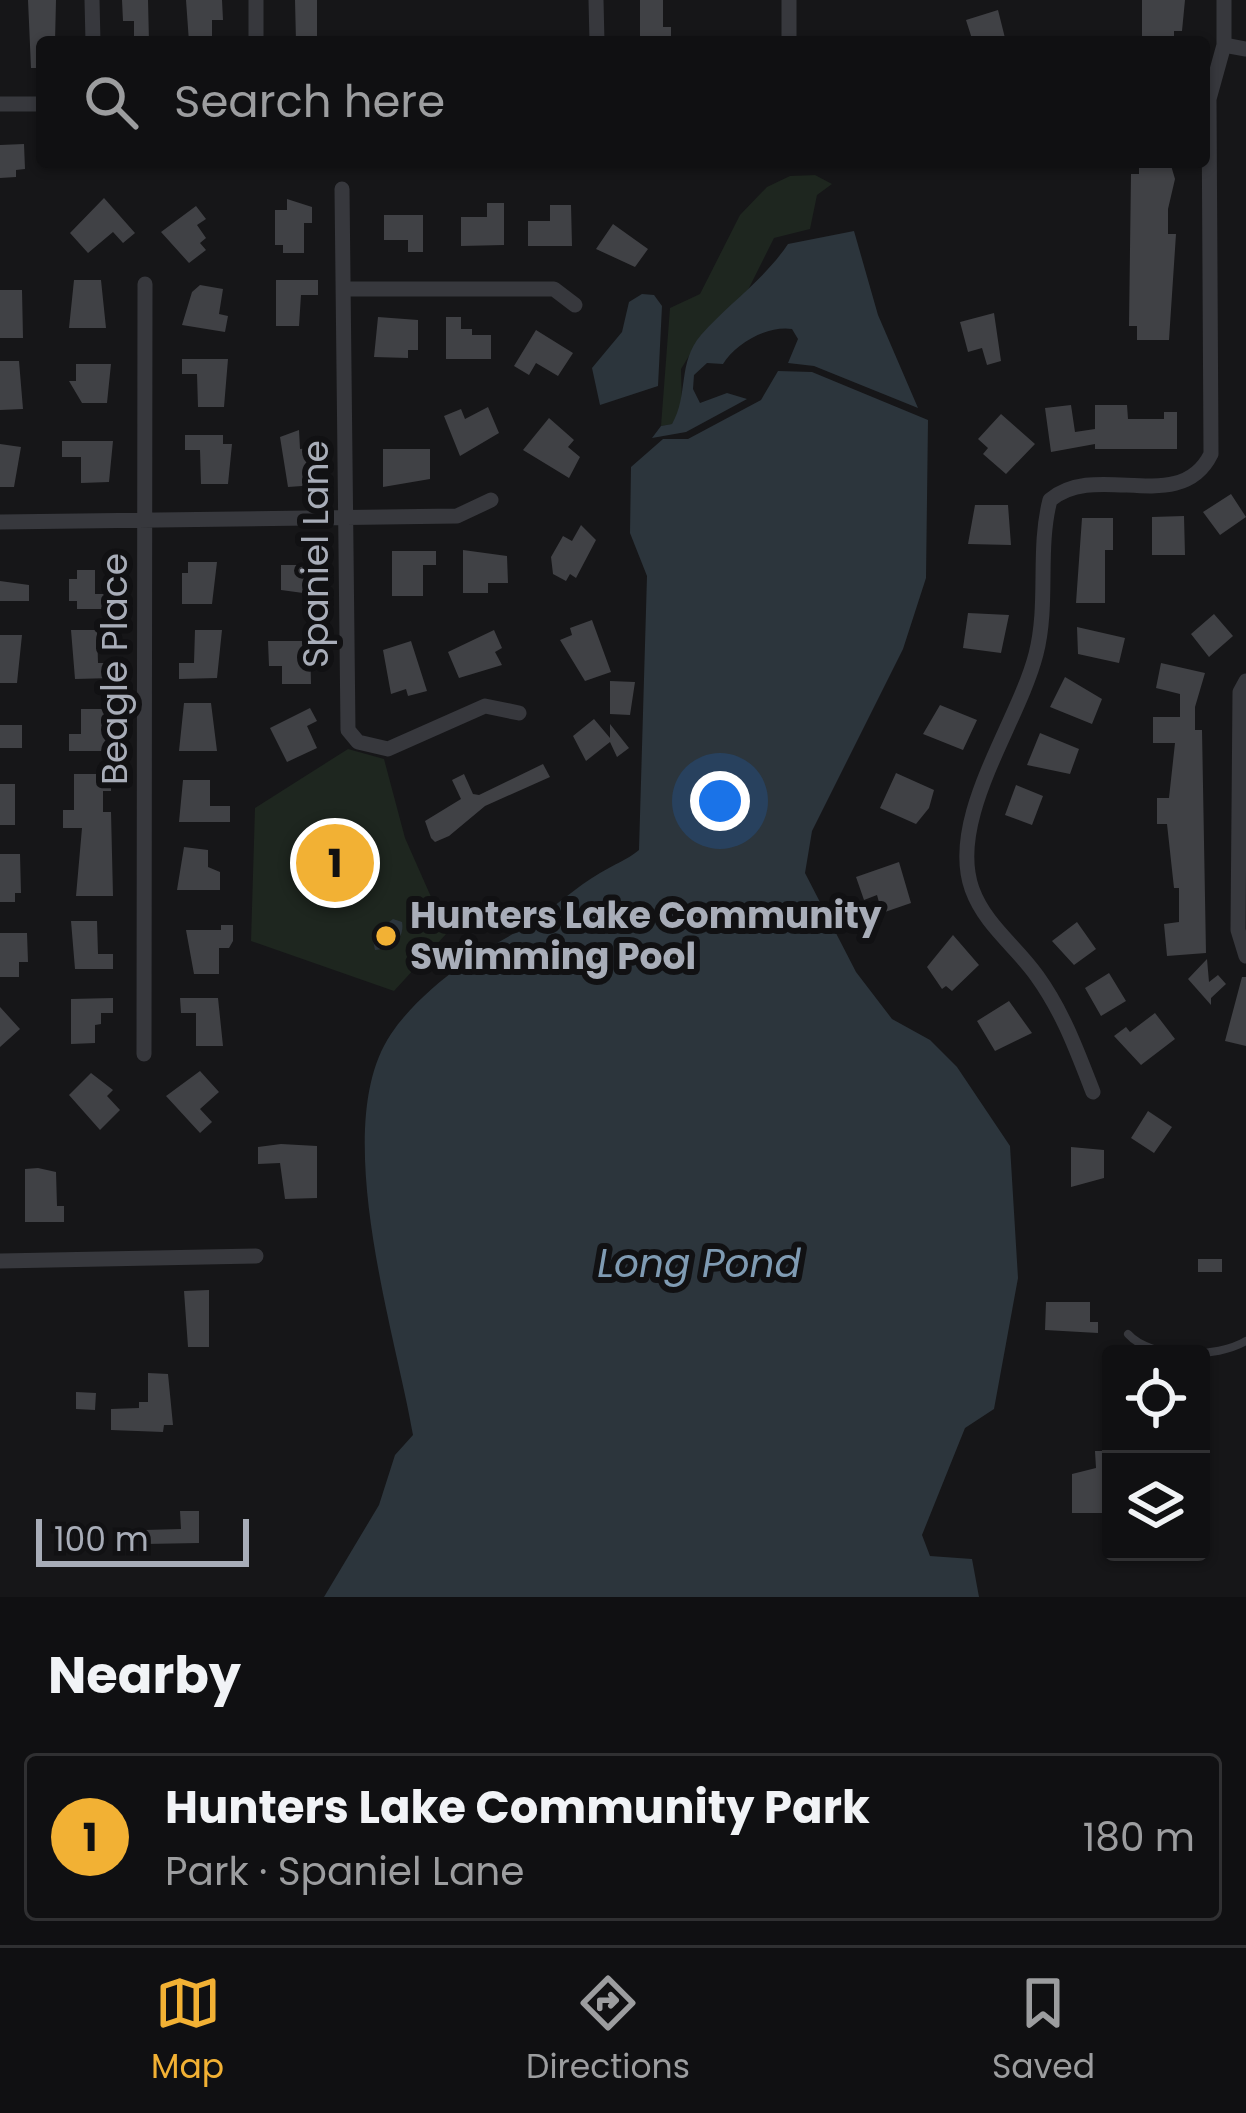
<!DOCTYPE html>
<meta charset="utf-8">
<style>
body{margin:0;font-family:Poppins,sans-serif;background:#1e1e20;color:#f1f3f6}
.controls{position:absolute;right:36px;bottom:36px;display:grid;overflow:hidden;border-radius:12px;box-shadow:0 3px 9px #0004}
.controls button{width:108px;height:108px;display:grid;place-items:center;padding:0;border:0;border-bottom:3px solid #303032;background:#101012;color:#f1f3f6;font:60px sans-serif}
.scale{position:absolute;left:36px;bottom:30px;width:213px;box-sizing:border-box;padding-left:12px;border:6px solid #a8adb8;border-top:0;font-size:33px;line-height:42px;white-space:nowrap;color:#a8adb8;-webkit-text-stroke:9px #111113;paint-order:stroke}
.you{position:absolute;left:720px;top:801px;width:42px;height:42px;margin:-30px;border:9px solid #fff;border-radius:50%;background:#1a73e8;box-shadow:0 0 0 18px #1a73e833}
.badge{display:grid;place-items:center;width:78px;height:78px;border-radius:50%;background:#f2b134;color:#111;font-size:39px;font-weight:700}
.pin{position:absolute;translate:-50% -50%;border:6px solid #fff;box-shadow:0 3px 12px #0006}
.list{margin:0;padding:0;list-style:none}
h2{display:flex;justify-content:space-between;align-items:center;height:156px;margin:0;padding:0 48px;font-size:51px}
h2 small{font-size:39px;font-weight:400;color:#9c9d9f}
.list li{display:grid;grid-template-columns:78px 1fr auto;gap:36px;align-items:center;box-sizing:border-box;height:168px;margin:0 24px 24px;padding:0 24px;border:3px solid #303032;border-radius:12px}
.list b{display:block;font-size:45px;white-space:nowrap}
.list p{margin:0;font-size:39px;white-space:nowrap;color:#9c9d9f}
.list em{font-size:39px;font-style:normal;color:#9c9d9f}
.icon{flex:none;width:66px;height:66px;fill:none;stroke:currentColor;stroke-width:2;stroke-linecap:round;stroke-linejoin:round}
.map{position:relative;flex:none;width:1246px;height:1597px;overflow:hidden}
.search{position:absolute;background:#101012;box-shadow:0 3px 9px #0004;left:36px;right:36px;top:36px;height:132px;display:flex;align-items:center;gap:30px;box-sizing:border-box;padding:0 42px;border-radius:12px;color:#9c9d9f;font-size:45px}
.sheet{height:348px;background:#101012}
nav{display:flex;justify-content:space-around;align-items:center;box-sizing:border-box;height:168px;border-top:3px solid #303032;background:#101012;font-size:33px;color:#9c9d9f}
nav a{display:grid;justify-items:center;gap:6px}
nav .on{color:#f2b134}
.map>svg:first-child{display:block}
.green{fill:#1e261f}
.water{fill:#2c353c}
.building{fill:#404145}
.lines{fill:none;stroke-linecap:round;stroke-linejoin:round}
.lane{stroke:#37383d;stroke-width:8}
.street{stroke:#37383d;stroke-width:15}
.poi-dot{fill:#f2b134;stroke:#111113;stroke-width:4.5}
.labels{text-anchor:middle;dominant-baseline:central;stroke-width:12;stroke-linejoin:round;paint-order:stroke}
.street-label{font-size:36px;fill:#a8adb8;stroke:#111113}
.poi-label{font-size:36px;font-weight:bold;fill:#a8adb8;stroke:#111113;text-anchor:start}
.water-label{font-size:39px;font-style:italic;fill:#7f9bb3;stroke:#111113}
</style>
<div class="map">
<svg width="1246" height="1597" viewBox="0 0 1246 1597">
<rect width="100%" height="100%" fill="#161618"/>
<path class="green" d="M815,175L832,184L817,195L810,229L774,238L743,300L701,336L681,369L682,408L672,424L661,426L670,308L700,294L740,215L767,187L790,176Z
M348,749L384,759L405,838L447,933L394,991L251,941L255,808Z"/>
<path class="water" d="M854,231L878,315L918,408L814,366L788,363L798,339L792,329C768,325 735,344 723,364L707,363L694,375L693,389L700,403L727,393L747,399L686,432L652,438L661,426L672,424C689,395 677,363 701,335C729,303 763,281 788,244Z
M642,294L654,295L662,306L658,386L600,405L592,368L622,332L629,302Z
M778,371L812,372L928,420L926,578L903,649L812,831L805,873L856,972L892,1019L930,1040L957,1067L1010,1146L1018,1278L994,1409L965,1428L922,1535L930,1556L972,1559L979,1597H324L379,1505L395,1455L413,1435C396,1334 328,1127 391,1034C409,1007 437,983 463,964C485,948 511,937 533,921C556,906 576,887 600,873C613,865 627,860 639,850L647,576L630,533L631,467L663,439H688L761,400Z
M393,919L402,922C405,939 391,949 375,950L372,935Z"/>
<path class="building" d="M28,0H56L55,42H42V68H31Z
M122,0H148L149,42H134V21H123Z
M186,0H222L223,20H212V42H189Z
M295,0H317V42H296Z
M640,0H663V27H671V42H640Z
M1142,0H1185L1182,31H1174V42H1142Z
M998,10L1006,42H973L966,20Z
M24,144L25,169L16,170V177L0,178V145Z
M1139,162H1170L1175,179L1168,209V234H1176L1169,340H1137V326H1129L1131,174H1139Z
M104,198L135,233L123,243L113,232L88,253L70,233Z
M287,199L312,207V223H304V253H283V245H275V210H287Z
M487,203H504V245L461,246V217H487Z
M550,205H571L572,246H528V221H550Z
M196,206L206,219L197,225L206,238L200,243L206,250L189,263L161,232Z
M384,215H423V252H408V240H384Z
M613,224L648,249L635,267L596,249Z
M74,280H101L106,328H69Z
M276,280H318V295H301L299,326H276Z
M200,285L223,289L219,314L228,316L225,332L182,325L192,292Z
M0,290H22L23,338H0Z
M994,313L1001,361L987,365L982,348L968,352L960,322Z
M378,317L418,320V350H408V358L374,357Z
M446,317H461V329H472V335H491V359H446Z
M536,330L573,353L558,376L536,363L529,375L514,366Z
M182,359H228L224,407H198L197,374H182Z
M0,361H19L23,409L0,410Z
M76,364H111L107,403H82L69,381H76Z
M1071,405L1075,432L1095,429V405H1127L1128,419H1164V412H1177V449H1095V444L1051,452L1045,408Z
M488,407L499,433L460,456L444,416L461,409L465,419Z
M1001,414L1035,444L1006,474L983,454L988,448L978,439Z
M549,418L574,440L568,447L580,457L569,478L523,450Z
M299,430L300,449L311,448L312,473L302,486L288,487L280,437Z
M185,435H223V444H232L228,484H201L200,450H185Z
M62,441H113L109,482L81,483V457H62Z
M0,444L21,447L14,487H0Z
M383,449H430V479L383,487Z
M1231,494L1246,517L1220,535L1203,512Z
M975,505H1008L1011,545L968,544Z
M1184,516L1185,555H1152V517Z
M1082,518H1113V550H1105V603H1076Z
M581,525L596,540L576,578L570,574L566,581L553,574L551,557L563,536L572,541Z
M463,550L507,556L508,583H488V593H463Z
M392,551H436V565H423V596H392Z
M188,562H217L212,604H182V573H188Z
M281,565H313L318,595L281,590Z
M77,570H95V594H113V609H77V601H69V579H77Z
M0,581L29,585V601H0Z
M968,613L1009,615L1001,653L963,648Z
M1214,614L1233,636L1209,657L1191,634Z
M592,620L611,672L585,681L560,640L572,635L570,628Z
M1077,627L1125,638L1119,663L1078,654Z
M71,630H97L98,663H113V678L75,679Z
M195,630H222L217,678L179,679V663H194Z
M494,630L502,648L495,652L502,665L459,678L448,652Z
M0,635H22L17,683H0Z
M268,641H310L311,684H282V666H269Z
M411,641L427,691L408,696L406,689L391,694L383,650Z
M1161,663L1205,673L1195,707V730H1202L1206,953L1167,956L1164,924L1179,922V888H1174L1167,824H1157V798H1169L1175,743H1153V717H1180V694L1156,688Z
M1065,677L1102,699L1092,724L1050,707Z
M610,681L635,682L630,715L610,714Z
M184,703H211L217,751H179Z
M940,705L977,720L963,750L923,734Z
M310,708L317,721L307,726L317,748L287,762L270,728Z
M81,709H109L113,751H69V734H81Z
M594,719L610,738V724L629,748L617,757L610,742L586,761L573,736Z
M0,725H22V748H0Z
M1040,733L1079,749L1070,774L1027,765Z
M543,764L550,777L485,806L449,836L435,842L431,838L425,821L461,799L452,780L464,774L473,794L479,795Z
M896,773L934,790L929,808L916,824L880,808Z
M74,774H111V791H103V812H111L113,896H76L82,828H63V810H74Z
M183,780H210V806H230V822H179Z
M0,784H15V825H0Z
M1016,785L1043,796L1032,825L1005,815Z
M184,847L208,850V867L220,872V890H177Z
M0,854H20L21,893H15V902H0Z
M899,862L911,903L882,913L877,895L864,900L856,877Z
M71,921H97L98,954H113V969H75Z
M1077,922L1096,949L1074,965L1052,941Z
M221,925H233V941L229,948H219V974H194L186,930H221Z
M0,933H27L28,962H19V977H0Z
M953,935L979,965L952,991L946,986L942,989L927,967Z
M1207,959L1209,982L1218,975L1226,984L1211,998V1005L1188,979Z
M1109,973L1126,1001L1101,1016L1085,988Z
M1242,977H1246V1046L1225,1041Z
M113,998V1013H101V1024L95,1025V1043L71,1044V999Z
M180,998H218L223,1046H196V1013H181Z
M1009,1001L1032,1033L995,1051L977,1021Z
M0,1007L20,1029L0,1047Z
M1155,1013L1175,1039L1141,1065L1114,1036L1126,1027L1130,1032Z
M200,1071L219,1092L200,1109L212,1122L200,1133L166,1096Z
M91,1073L113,1090L107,1096L120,1110L100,1130L69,1095Z
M1148,1111L1172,1127L1154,1153L1131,1138Z
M281,1144L317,1146V1198L285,1199L280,1163L258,1164V1147Z
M1071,1147L1104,1150V1178L1071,1187Z
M38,1168L56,1172L57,1206H64V1222H25V1169Z
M1198,1259H1222V1272H1198Z
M209,1290V1347H188L184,1291Z
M1046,1302H1090V1322H1098V1333L1045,1330Z
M148,1373L168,1374L173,1425H164L163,1432L111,1430V1409L139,1408V1402H148Z
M76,1392L96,1393L95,1410L76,1409Z
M1095,1451H1111V1513H1072V1474L1096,1468Z
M180,1511H199V1543L145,1544V1530L181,1529Z"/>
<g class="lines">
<path class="lane" d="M1128,1334C1151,1360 1218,1358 1246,1341"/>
<path class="street" d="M92,0L93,42
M256,0V42
M596,0L597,42
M789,0V42
M1224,45L1246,49
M0,104H42
M342,189L348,730L358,742L388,749L485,706L519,713
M343,289H554L575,305
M0,522L457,516L491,500
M1246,681L1240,692L1238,930L1246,956
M144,1054L145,284
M1093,1092C1077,1051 1063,1012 1037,976C1016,946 985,925 972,889C947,818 1018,724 1036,654C1049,603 1037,550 1050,500C1097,460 1180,517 1211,454L1209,99L1224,45V0
M0,1261L256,1256"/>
</g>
<circle class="poi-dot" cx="386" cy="936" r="12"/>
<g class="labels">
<g class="street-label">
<text transform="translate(315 554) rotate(-90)">Spaniel Lane</text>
<text transform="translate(114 669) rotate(-90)">Beagle Place</text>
</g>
<g class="poi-label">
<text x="410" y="915">Hunters Lake Community<tspan x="410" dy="41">Swimming Pool</tspan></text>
</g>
<g class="water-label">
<text x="699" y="1263">Long Pond</text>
</g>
</g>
</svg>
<div class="controls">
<button><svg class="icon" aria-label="locate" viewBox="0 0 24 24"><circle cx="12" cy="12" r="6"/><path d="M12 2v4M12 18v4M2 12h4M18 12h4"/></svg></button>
<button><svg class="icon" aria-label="layers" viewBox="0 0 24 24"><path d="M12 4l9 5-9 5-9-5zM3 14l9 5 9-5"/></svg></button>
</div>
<div class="scale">100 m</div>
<div class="you"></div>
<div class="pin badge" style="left:335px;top:863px">1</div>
<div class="search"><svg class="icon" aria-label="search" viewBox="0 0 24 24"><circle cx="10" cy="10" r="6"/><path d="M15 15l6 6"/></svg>Search here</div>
</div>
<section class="sheet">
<h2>Nearby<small></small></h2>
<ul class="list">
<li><span class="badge">1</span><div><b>Hunters Lake Community Park</b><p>Park · Spaniel Lane</p></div><em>180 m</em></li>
</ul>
</section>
<nav>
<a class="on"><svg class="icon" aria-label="map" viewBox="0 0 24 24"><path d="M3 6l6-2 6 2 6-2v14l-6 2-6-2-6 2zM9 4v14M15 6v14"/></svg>Map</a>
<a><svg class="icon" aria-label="directions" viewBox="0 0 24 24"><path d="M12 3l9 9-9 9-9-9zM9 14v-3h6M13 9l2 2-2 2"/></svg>Directions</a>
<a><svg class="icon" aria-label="saved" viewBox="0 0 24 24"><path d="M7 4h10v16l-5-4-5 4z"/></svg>Saved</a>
</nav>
